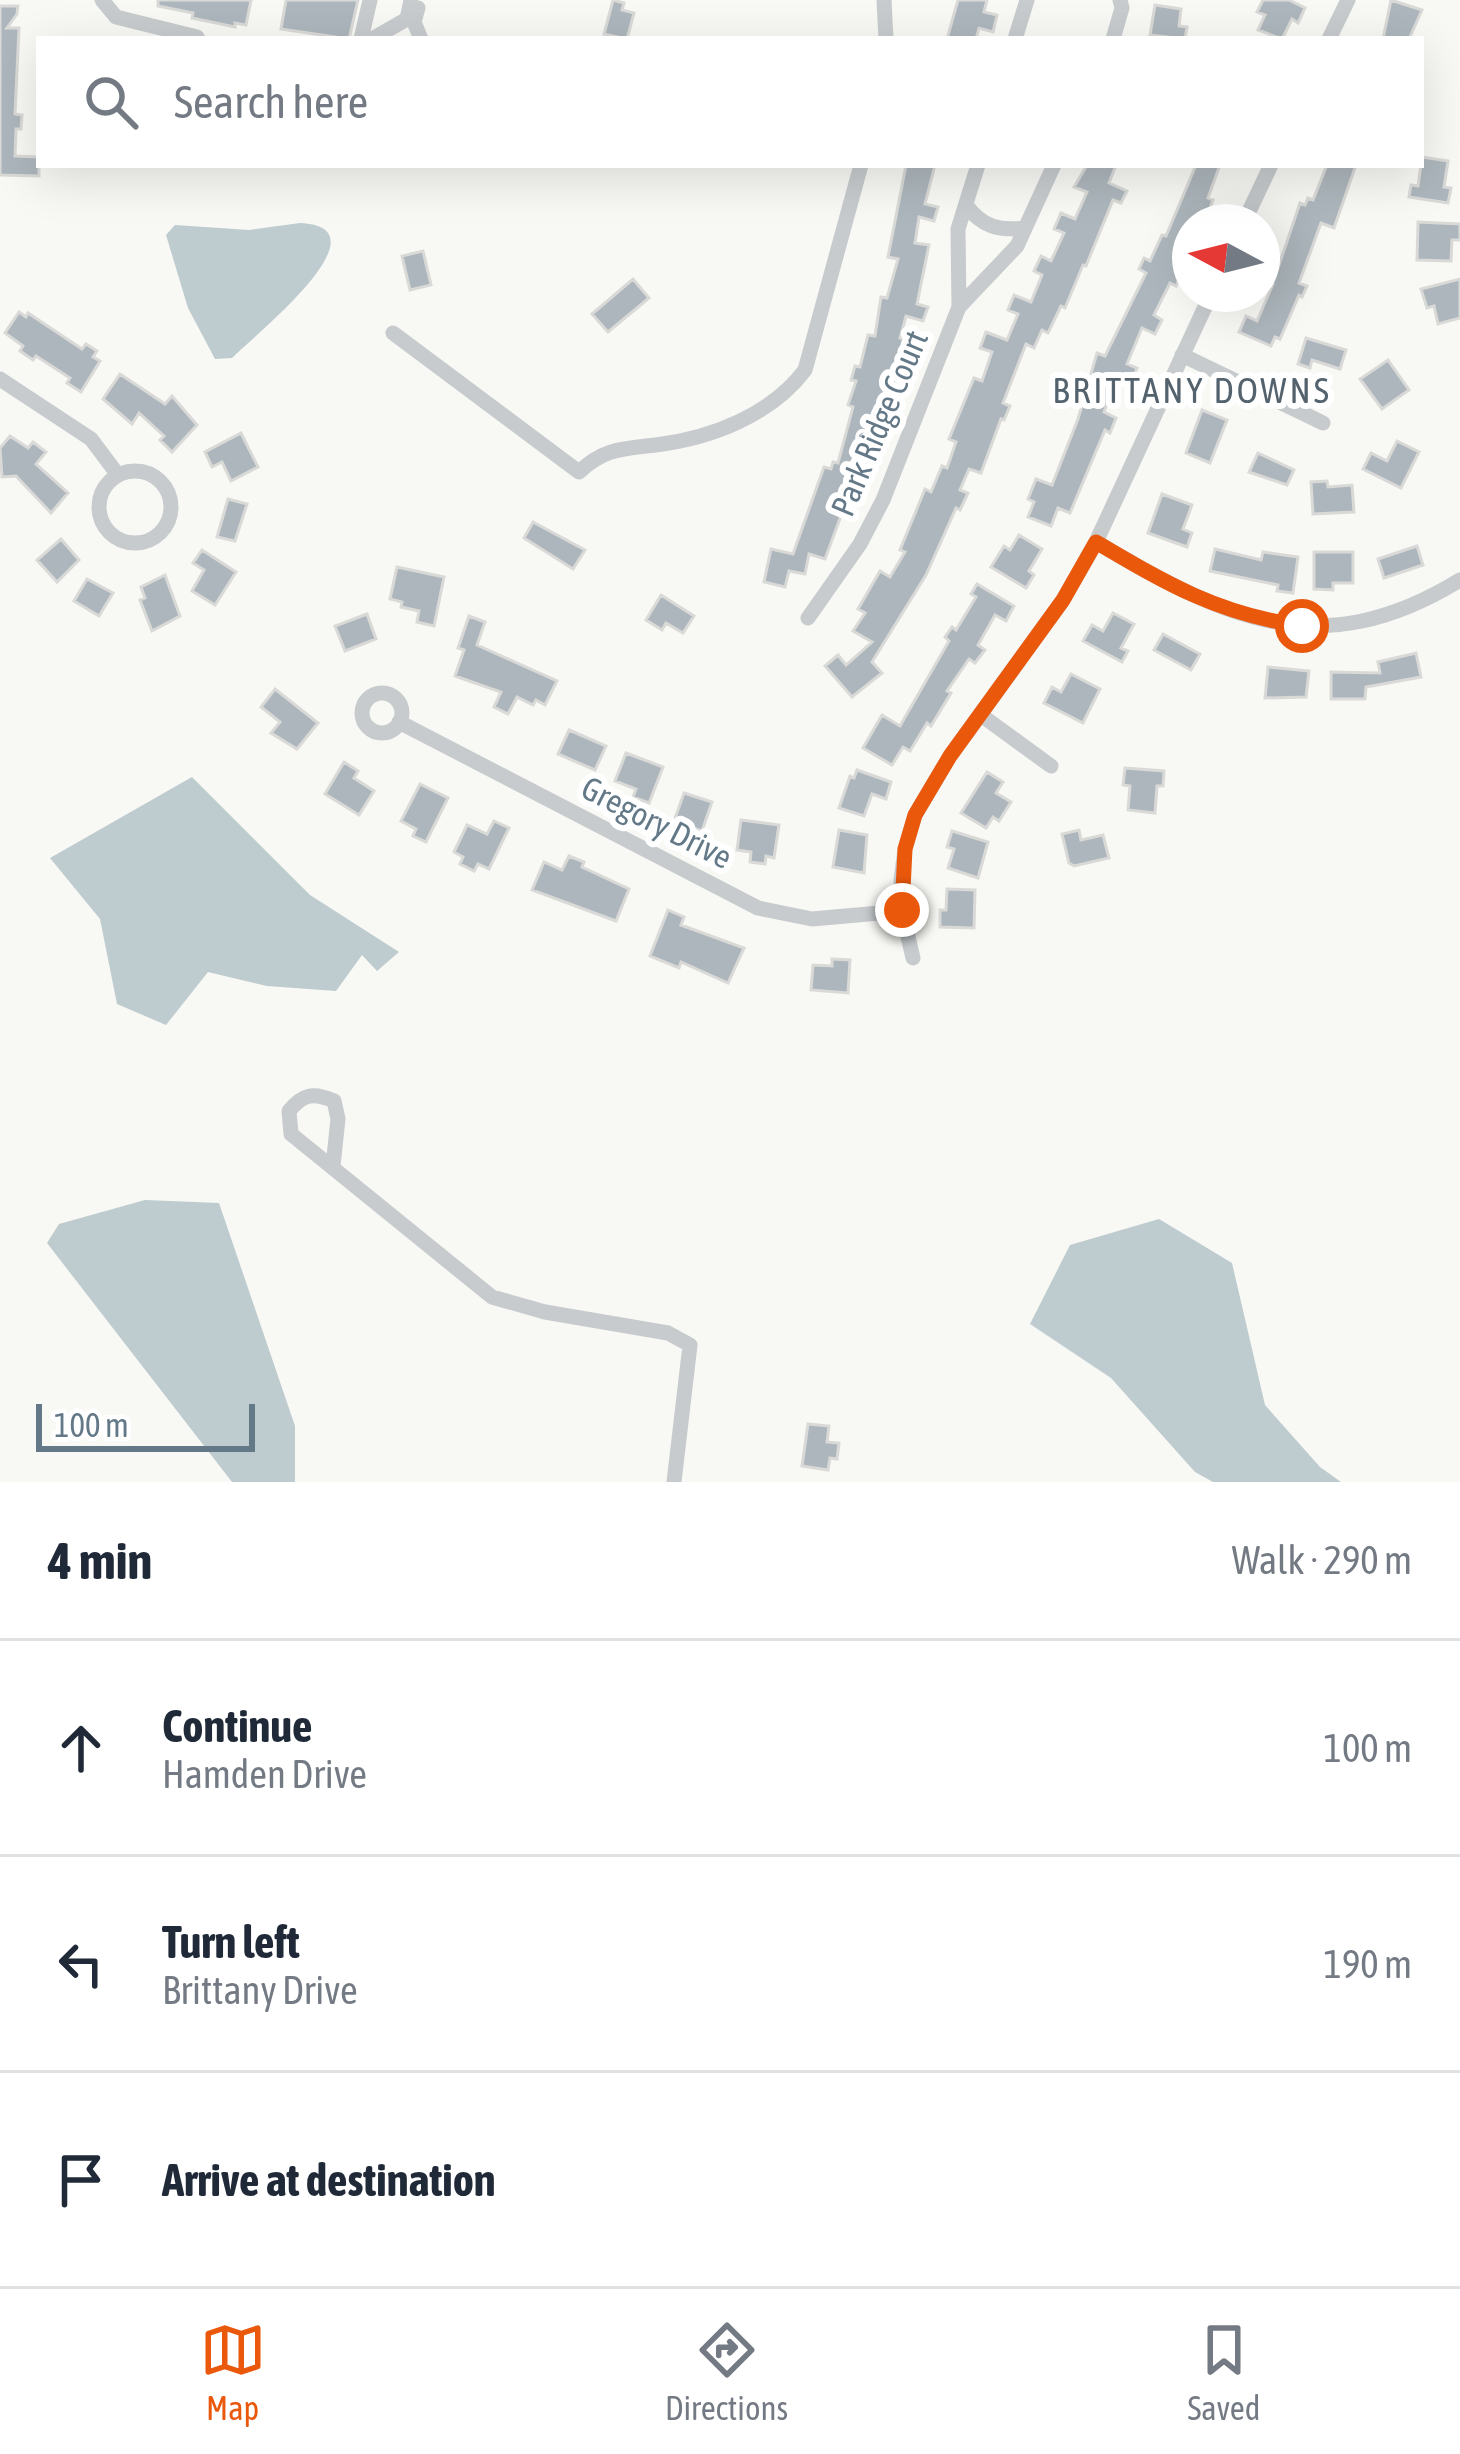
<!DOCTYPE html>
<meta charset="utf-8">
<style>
body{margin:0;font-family:"Asap Condensed",sans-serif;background:#f2f2f3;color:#1f2937}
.compass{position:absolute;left:1172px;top:204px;width:108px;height:108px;border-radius:50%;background:#fff;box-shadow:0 12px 48px #0002;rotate:277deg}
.scale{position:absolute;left:36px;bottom:30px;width:219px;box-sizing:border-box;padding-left:12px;border:6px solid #647988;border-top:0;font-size:33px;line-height:42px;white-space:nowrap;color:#647988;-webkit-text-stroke:9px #fff;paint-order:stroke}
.stop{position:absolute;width:36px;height:36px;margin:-27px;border:9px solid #ea580c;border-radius:50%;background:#fff}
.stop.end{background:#ea580c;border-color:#fff;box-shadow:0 3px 12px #0008}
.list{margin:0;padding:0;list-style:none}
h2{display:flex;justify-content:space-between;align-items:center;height:156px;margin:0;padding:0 48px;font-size:51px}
h2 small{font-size:39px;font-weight:400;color:#747a83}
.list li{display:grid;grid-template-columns:78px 1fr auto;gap:36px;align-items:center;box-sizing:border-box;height:216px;padding:0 48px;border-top:3px solid #e0e1e3}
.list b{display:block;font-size:45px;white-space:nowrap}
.list p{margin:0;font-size:39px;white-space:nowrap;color:#747a83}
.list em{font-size:39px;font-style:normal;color:#747a83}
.icon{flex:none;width:66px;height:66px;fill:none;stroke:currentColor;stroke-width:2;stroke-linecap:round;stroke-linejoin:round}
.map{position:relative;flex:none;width:1460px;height:1482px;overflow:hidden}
.search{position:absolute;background:#fff;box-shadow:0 12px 48px #0002;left:36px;right:36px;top:36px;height:132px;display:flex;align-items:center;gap:30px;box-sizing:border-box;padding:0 42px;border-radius:0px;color:#747a83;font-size:45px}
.sheet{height:804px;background:#fff}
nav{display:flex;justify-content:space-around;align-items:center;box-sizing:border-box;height:168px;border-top:3px solid #e0e1e3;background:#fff;font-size:33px;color:#747a83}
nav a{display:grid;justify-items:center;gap:6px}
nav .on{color:#ea580c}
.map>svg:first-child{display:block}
.water{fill:#becbcf}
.building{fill:#adb6bc;stroke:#d9d9d7;stroke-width:3}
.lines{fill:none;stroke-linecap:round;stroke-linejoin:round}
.minor{stroke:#c7cbce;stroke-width:15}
.route{stroke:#ea580c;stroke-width:15}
.labels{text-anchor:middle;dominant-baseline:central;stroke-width:12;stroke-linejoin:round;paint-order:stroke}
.street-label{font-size:33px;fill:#647988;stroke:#fff}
.neighbourhood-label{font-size:36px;letter-spacing:3px;fill:#53626d;stroke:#fff}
</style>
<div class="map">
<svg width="1460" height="1482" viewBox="0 0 1460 1482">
<rect width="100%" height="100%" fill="#f8f8f4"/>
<path class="water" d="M300,223C390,227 256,334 232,358L215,359L188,308L166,235L175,225L249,230Z
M192,777L310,895L399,952L377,971L362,955L336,991L267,986L208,972L166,1025L117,1004L100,919L50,858Z
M145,1200L219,1203L295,1426V1482H232L47,1243L59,1224Z
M1159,1219L1232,1263L1265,1405L1320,1467L1341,1482H1213L1195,1472L1111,1378L1030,1324L1070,1245Z"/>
<path class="building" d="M158,0H251L246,25L235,23V27L192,18L193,13L158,6Z
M286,0H358L349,39L281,29Z
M613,0L624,3L622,10L634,13L627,39L604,34Z
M958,0H987L984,12L997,15L993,32L979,28L976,39H947Z
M1263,0H1289L1305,8L1298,23L1292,19L1282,39L1258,30L1265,15L1257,12Z
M1391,0L1422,10L1409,39H1383Z
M1155,5L1181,9L1179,26L1187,27L1185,39L1150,35Z
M0,6H18L17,14L7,28H19L15,114L22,115L21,129H16L15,156L39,157V176L0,175Z
M1422,157L1448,161L1444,187L1451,188L1448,203L1409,197L1411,185L1418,186Z
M906,165H935L925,204L938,207L934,221L919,217L915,243L929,245L917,304L928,307L923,321L906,316L900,338L906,340L903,353L911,355L907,372L903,371L895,397L885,394L876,422L883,423L864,490L852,486L825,559L809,554L805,574L789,571L785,587L764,582L771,549L793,554L824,467L831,469L833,462L838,463L853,407L848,405L856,381L851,380L855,366L860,367L868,335L875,336L881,297L887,298L898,259L888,257Z
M1087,165H1116L1109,183L1127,191L1121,203L1113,200L1086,266L1083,265L1065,308L1061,306L1048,333L1042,330L1034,348L1026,344L1003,403L1010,406L1004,420L1001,419L981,473L969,469L960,490L968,493L960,510L956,508L926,575L872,662L882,673L852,697L825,666L838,655L846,665L872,642L853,631L865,613L858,609L880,571L890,577L905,552L900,550L925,489L931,492L942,466L947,468L956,442L949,439L974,378L982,381L992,352L980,348L986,332L1007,340L1018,314L1008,310L1014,295L1031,302L1042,275L1034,271L1041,256L1051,261L1064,233L1054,229L1061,213L1075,219L1087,192L1074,187Z
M1196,165H1220L1208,198L1213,200L1205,222H1190V237L1176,270L1182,272L1176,286L1170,283L1154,315L1162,320L1155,334L1142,328L1127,364L1137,368L1131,383L1118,377L1104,412L1116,418L1110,433L1105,430L1070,513L1058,508L1051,526L1028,517L1034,502L1028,499L1036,479L1052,485L1078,419L1097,353L1105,356L1146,273L1139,269L1144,258L1150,261L1162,235L1166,236Z
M1327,165H1356L1334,228L1321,223L1299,283L1307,286L1302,297L1299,295L1280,339L1275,337L1271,346L1239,332L1246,316L1257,321L1273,284L1263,280L1270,265L1278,268L1300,203L1305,205L1308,198L1313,200Z
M1418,222L1460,224V240H1452L1451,261L1417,260Z
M423,251L431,285L410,290L402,256Z
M633,279L649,298L608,332L592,314Z
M1460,279V318L1438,324L1434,306L1427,308L1421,289Z
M19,312L26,317L28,313L82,349L86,344L97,351L93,357L100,361L81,392L67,383L70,378L36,356L33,360L20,351L23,346L5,333Z
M1306,338L1346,350L1340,369L1312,360L1310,368L1298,364Z
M1388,360L1409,390L1382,409L1360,379Z
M120,374L165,404L172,396L197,425L172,452L160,440L164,436L139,413L132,424L103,399Z
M1202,410L1227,420L1210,463L1186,453Z
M241,433L258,467L231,481L222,462L212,467L205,452Z
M10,436L28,448L33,442L46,452L36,464L68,493L51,513L16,476L2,477L0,448Z
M1397,441L1419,452L1401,488L1363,469L1371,453L1387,461Z
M1258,453L1294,470L1287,485L1249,472Z
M1327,481L1328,487L1352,485L1354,512L1313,514L1311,482Z
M1162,494L1192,505L1183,529L1192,533L1187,547L1148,533Z
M228,499L247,504L235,541L217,537Z
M533,522L585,550L573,569L524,538Z
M1019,535L1042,549L1029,571L1034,575L1026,588L991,567L1004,546L1010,550Z
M61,539L79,560L57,582L37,560Z
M1417,546L1423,565L1384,578L1378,559Z
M1215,549L1261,560L1263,552L1298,557L1293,593L1277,591L1278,585L1210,571Z
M202,550L236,572L215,605L192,591L204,570L193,563Z
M1314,552H1353V583H1333V590L1314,589Z
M397,567L444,577L434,626L417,622L419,611L401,607L402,602L390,599Z
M165,575L180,616L152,631L140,600L145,598L141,587Z
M87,579L113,593L99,616L74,601Z
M977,584L1014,606L1006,621L995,615L978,645L985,650L975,663L969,659L947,691L951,693L931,726L927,723L910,751L903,747L892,765L863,748L882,715L900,726L949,641L945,637L952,627L956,630L976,597L971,594Z
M661,595L694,616L683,633L666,623L662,630L646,620Z
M1113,613L1134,624L1121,648L1128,651L1122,662L1083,641L1092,625L1103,631Z
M367,614L376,639L345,651L335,626Z
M469,616L485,622L477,645L557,681L545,705L536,700L533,705L517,697L508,714L494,707L501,692L455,676L464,650L458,648Z
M1163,634L1200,654L1191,670L1154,650Z
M1416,653L1421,677L1366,687L1365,699H1331V672L1380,673L1378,662Z
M1268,667L1309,671L1306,697L1265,698Z
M1071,674L1100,689L1083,723L1044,703L1052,687L1061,692Z
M275,689L318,723L297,749L271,733L280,722L261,707Z
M569,730L606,746L595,770L558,754Z
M626,753L663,767L649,803L633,797L636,789L615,781Z
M344,762L358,771L354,778L374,791L359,815L325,794Z
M1125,768L1164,771L1163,786H1157L1155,813L1128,810L1130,786L1123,785Z
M857,770L891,782L886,799L872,794L864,816L839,808L850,776L854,778Z
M987,772L1003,782L996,793L1011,802L999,821L993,817L986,828L961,813Z
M420,784L448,798L426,842L413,836L416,829L401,821Z
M684,793L712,802L702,831L674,821Z
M741,820L779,825L774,858L766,856L765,864L750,862L751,852L737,850Z
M494,821L509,828L489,869L478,864L474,871L460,864L463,857L454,852L467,825L487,834Z
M839,830L867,835L864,873L833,867Z
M1079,830L1081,840L1103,835L1109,858L1074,866L1069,863L1062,834Z
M952,831L988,842L978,878L948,868L954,849L947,847Z
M569,856L584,862L582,867L629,889L616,921L532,890L544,862L562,870Z
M947,889L975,890L974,928L940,927V910H946Z
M668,910L684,917L681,925L744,948L728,983L681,962L679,968L650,956Z
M832,959L850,960L848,993L811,990L813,965L832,966Z
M808,1424L829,1426L827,1442L839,1443L837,1459L830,1458L828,1470L802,1466Z"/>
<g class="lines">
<path class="minor" d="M102,0L116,17L197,37
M884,0L886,39
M418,8L414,22L421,39
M361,39L370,0
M372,39L407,19L411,0
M1015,39L1027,0
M1113,39L1122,8L1120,0
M1329,39L1348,0
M966,205C982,227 999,231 1025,228
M1244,222L1271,165
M959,307L1017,246L1054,165
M393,333L579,472C604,448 623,449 656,445C712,438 771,415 805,370L861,165
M1182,355L1323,423
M0,379L91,439L118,475
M99 507a36 36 0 1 1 72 0a36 36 0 1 1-72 0Z
M1096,542C1224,618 1320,666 1460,580
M808,618L860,544L883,500L959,307L958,229L978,165
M362 713a20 20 0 1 1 40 0a20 20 0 1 1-40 0Z
M981,715L1051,766
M399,722L758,908L812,919L902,911
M913,958L902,911L901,880L905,849L915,815L950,756L1063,600L1096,542L1211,294
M333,1166L338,1119L334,1101C313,1092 303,1094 289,1111L291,1134L492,1297L545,1312L668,1333L690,1345L674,1482"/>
</g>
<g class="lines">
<path class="route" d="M902,910L905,849L915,815L950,756L1063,600L1096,542C1167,584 1218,614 1302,626"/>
</g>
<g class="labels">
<g class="street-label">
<text transform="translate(879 423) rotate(-67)">Park Ridge Court</text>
<text transform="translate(657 822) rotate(27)">Gregory Drive</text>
</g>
<g class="neighbourhood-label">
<text x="1192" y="390">BRITTANY DOWNS</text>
</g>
</g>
</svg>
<svg class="compass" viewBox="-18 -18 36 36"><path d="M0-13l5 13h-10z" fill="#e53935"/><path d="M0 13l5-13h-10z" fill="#747a83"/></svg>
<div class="scale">100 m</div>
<div class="stop" style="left:1302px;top:626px"></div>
<div class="stop end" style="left:902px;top:910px"></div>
<div class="search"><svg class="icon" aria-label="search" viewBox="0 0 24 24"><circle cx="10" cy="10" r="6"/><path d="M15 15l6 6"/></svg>Search here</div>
</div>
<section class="sheet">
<h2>4 min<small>Walk · 290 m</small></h2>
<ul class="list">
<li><svg class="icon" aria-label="ahead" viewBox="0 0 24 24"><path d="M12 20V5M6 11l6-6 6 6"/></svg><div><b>Continue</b><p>Hamden Drive</p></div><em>100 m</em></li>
<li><svg class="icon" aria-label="left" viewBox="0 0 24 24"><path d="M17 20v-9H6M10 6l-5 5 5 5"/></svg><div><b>Turn left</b><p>Brittany Drive</p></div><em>190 m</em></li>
<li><svg class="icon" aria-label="arrive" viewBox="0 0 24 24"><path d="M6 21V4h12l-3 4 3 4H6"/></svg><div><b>Arrive at destination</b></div></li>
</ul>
</section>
<nav>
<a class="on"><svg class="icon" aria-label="map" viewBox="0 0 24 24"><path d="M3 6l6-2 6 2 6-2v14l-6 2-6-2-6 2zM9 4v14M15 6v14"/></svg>Map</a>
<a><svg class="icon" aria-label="directions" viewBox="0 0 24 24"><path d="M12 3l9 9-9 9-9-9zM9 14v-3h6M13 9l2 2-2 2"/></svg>Directions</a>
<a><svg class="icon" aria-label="saved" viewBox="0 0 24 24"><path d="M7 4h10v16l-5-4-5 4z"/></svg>Saved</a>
</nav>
